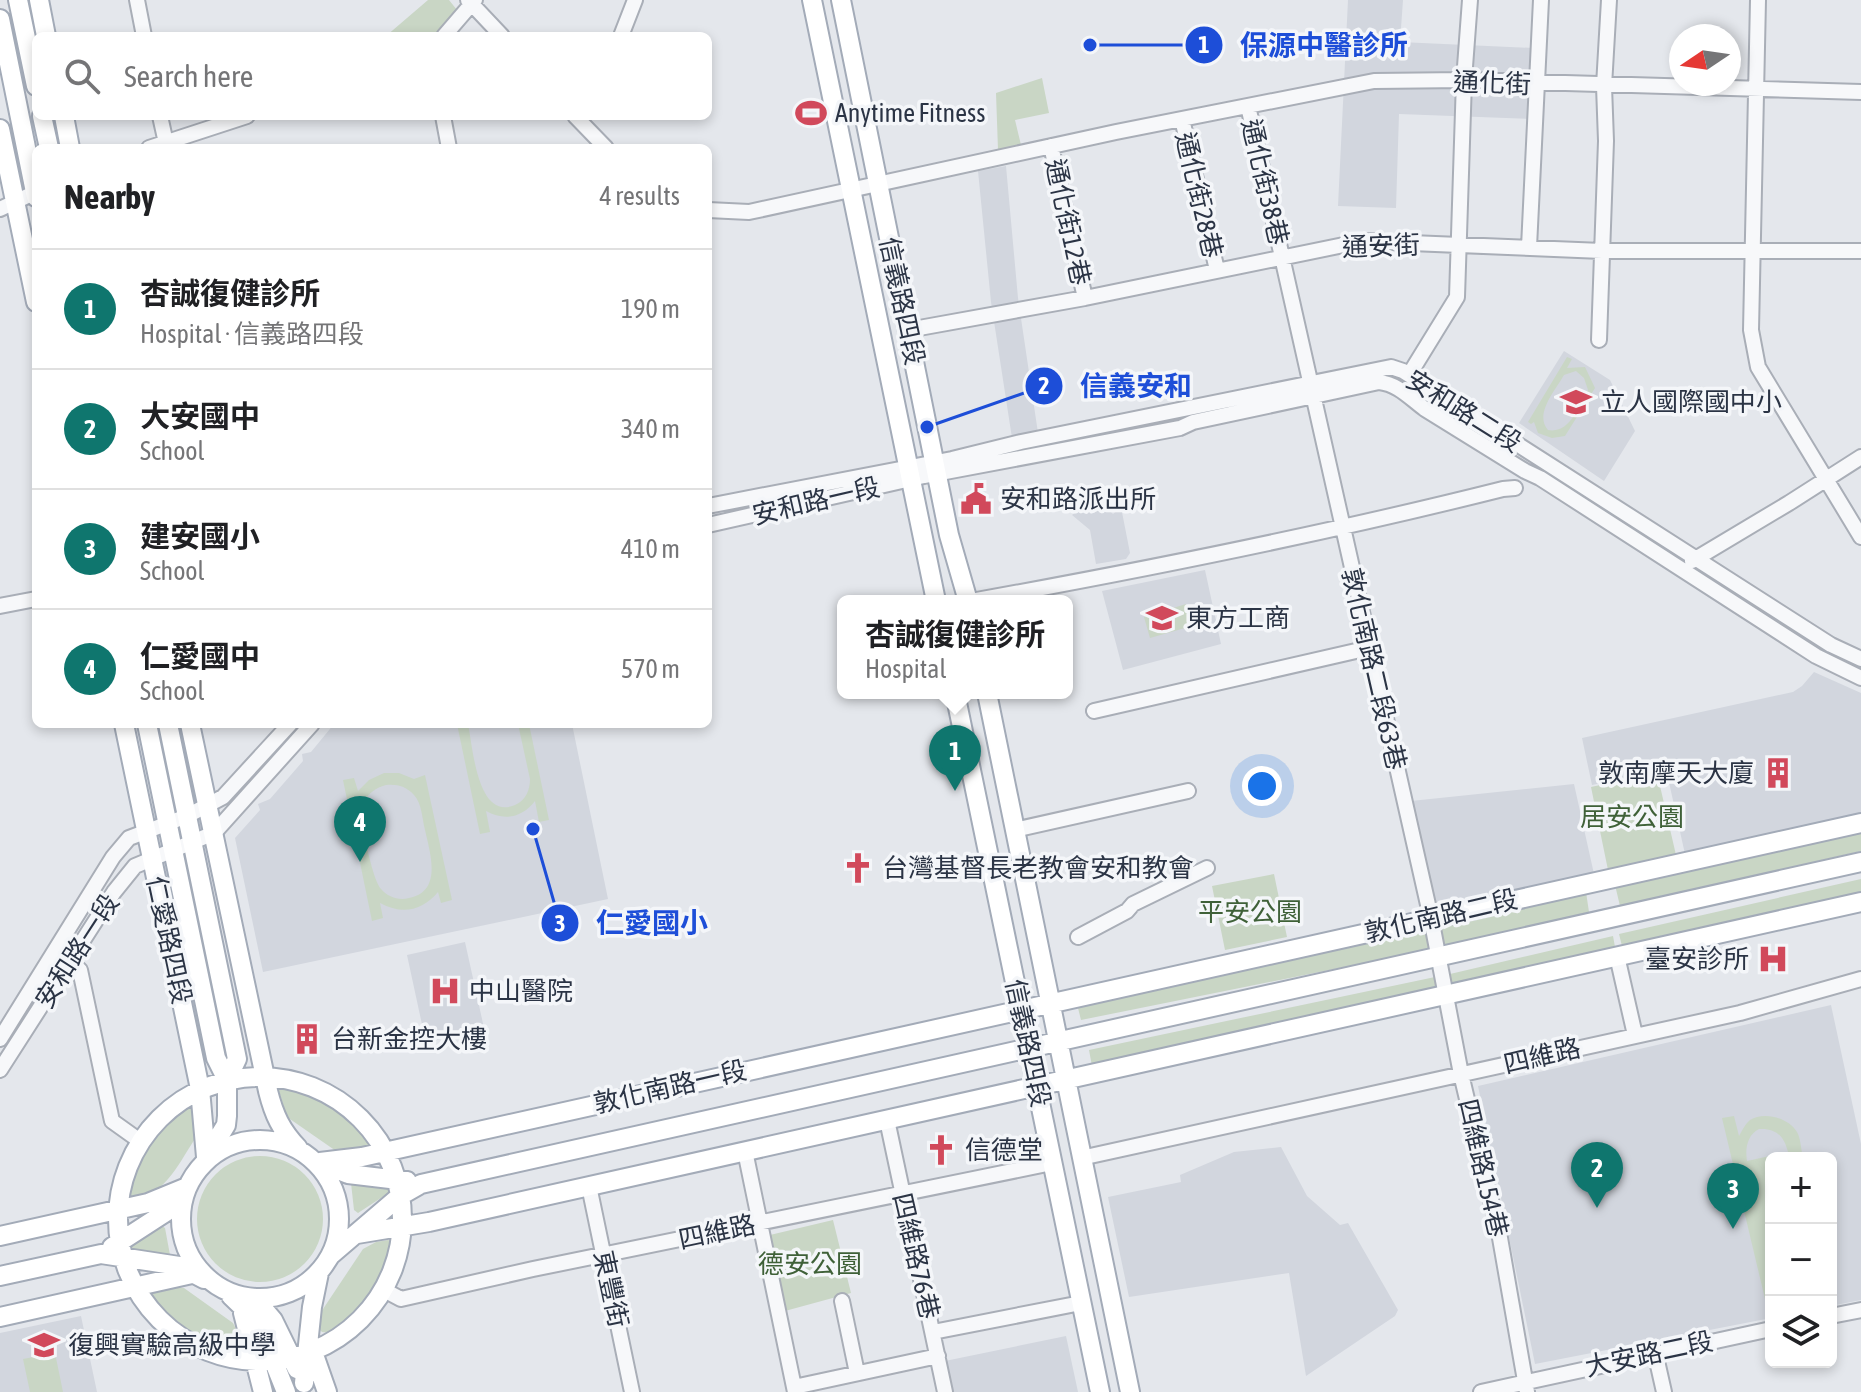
<!DOCTYPE html>
<meta charset="utf-8">
<style>
body{margin:0;font-family:"Asap Condensed","Noto Sans TC",sans-serif;background:#f6f6f6;color:#202124}
.controls{position:absolute;right:24px;bottom:24px;display:grid;overflow:hidden;border-radius:12px;box-shadow:0 4px 12px #0003}
.controls button{width:72px;height:72px;display:grid;place-items:center;padding:0;border:0;border-bottom:2px solid #e0e0e0;background:#fff;color:#202124;font:40px sans-serif}
.compass{position:absolute;left:1669px;top:24px;width:72px;height:72px;border-radius:50%;background:#fff;box-shadow:0 4px 12px #0003;rotate:257deg}
.you{position:absolute;left:1262px;top:786px;width:28px;height:28px;margin:-20px;border:6px solid #fff;border-radius:50%;background:#1a73e8;box-shadow:0 0 0 12px #1a73e833}
.badge{display:grid;place-items:center;width:52px;height:52px;border-radius:50%;background:#0f766e;color:#fff;font-size:26px;font-weight:700}
.pin{position:absolute;translate:-50% -66px;filter:drop-shadow(0 2px 4px #0008)}
.pin::after{content:'';position:absolute;top:42px;width:28px;height:24px;background:inherit;clip-path:polygon(0 0,100% 0,50% 100%)}
.popup{position:absolute;left:837px;top:595px;width:236px;height:104px;box-sizing:border-box;display:grid;place-content:center;border-radius:12px;background:#fff;filter:drop-shadow(0 2px 6px #0005);font-size:26px;white-space:nowrap;color:#757577}
.popup b{font-size:30px;color:#202124}
.popup::after{content:'';position:absolute;left:50%;top:100%;margin-left:-16px;border:16px solid transparent;border-top-color:#fff}
.list{margin:0;padding:0;list-style:none}
h2{display:flex;justify-content:space-between;align-items:center;height:104px;margin:0;padding:0 32px;font-size:34px}
h2 small{font-size:26px;font-weight:400;color:#757577}
.list li{display:grid;grid-template-columns:52px 1fr auto;gap:24px;align-items:center;box-sizing:border-box;height:120px;padding:0 32px;border-top:2px solid #e0e0e0}
.list b{display:block;font-size:30px;white-space:nowrap}
.list p{margin:0;font-size:26px;white-space:nowrap;color:#757577}
.list em{font-size:26px;font-style:normal;color:#757577}
.icon{flex:none;width:44px;height:44px;fill:none;stroke:currentColor;stroke-width:2;stroke-linecap:round;stroke-linejoin:round}
.map{position:relative;flex:none;width:1861px;height:1392px;overflow:hidden}
.search{position:absolute;background:#fff;box-shadow:0 4px 12px #0003;left:32px;top:32px;width:680px;height:88px;display:flex;align-items:center;gap:20px;box-sizing:border-box;padding:0 28px;border-radius:12px;color:#757577;font-size:30px}
.panel{position:absolute;background:#fff;box-shadow:0 4px 12px #0003;left:32px;top:144px;width:680px;height:584px;border-radius:12px}
.map>svg:first-child{display:block}
.built{fill:#d2d6de}
.green{fill:#c9d6c5;fill-rule:evenodd}
.lines{fill:none;stroke-linecap:round;stroke-linejoin:round}
.minor-casing{stroke:#a9aeb7;stroke-width:18}
.major-casing{stroke:#a3abb8;stroke-width:22}
.minor{stroke:#f7f8fa;stroke-width:14}
.major{stroke:#fff;stroke-width:18}
.labels{text-anchor:middle;dominant-baseline:central;stroke-width:7;stroke-linejoin:round;paint-order:stroke}
.street-label{font-size:26px;fill:#2b3445;stroke:#f4f6f9}
.poi-label{font-size:26px;fill:#2b3445;stroke:#f4f6f9;text-anchor:start}
.park-label{font-size:26px;fill:#3f6138;stroke:#f4f6f9}
.leader{fill:none;stroke:#1d4ed8;stroke-width:3}
.callout-dot{fill:#1d4ed8;stroke:#f4f6f9;stroke-width:3}
.mark-label{font-size:24px;text-anchor:middle;font-weight:bold;fill:#fff}
.callout-label{font-size:28px;text-anchor:middle;font-weight:bold;fill:#1d4ed8;stroke:#f4f6f9;stroke-width:7;stroke-linejoin:round;paint-order:stroke}
</style>
<div class="map">
<svg width="1861" height="1392" viewBox="0 0 1861 1392">
<rect width="100%" height="100%" fill="#e4e7ec"/>
<path class="built" d="M1348,0H1403L1400,42L1534,48L1531,119L1399,114L1396,208L1338,206Z
M1006,166L1018,298L1038,433L1012,438L991,302L978,171Z
M1564,351L1610,380L1635,431L1604,481L1519,423Z
M1085,504L1094,513L1104,505L1113,514L1121,507L1130,553L1126,559L1096,564L1090,530L1072,515Z
M1205,570L1221,644L1123,670L1102,591Z
M1814,672L1861,693V814L1685,854L1666,769L1592,785L1582,738L1793,692L1802,686Z
M334,724H572L608,899L263,972L235,838L260,810L258,804L270,799L303,761L302,754L311,752Z
M1574,784L1594,874L1434,905L1411,801Z
M465,942L484,1028L426,1043L407,955Z
M1831,1005L1861,1144V1300L1831,1306V1158H1771V1318L1535,1364L1478,1086Z
M1281,1147L1307,1196L1340,1225L1348,1223L1398,1310L1395,1316L1306,1376L1289,1273L1129,1297L1108,1197L1181,1182L1180,1175L1234,1152Z
M81,1316L97,1392H0V1333Z
M1066,1336L1078,1392H951L945,1361Z"/>
<path class="green" d="M428,0H449L457,10L438,36H386Z
M1042,78L1049,113L1015,120L1021,145L998,150L996,93Z
M1567,357L1572,359L1567,368L1585,367L1595,388L1565,436L1552,438L1538,433L1534,422L1531,424L1528,422ZM1576,371L1584,378L1588,390C1579,406 1570,434 1548,430C1534,414 1555,391 1564,375Z
M1186,604L1192,626L1150,638L1144,617Z
M457,724H468C473,747 477,821 515,805C526,800 530,790 530,779L518,724H529L549,820L539,822L535,801C522,818 504,821 486,811L490,832L480,834Z
M384,773H399L414,779L425,775L452,900L441,903L438,892C422,911 402,915 380,903L383,918L372,921L343,780L354,778L358,791L369,780ZM386,785C397,784 406,786 414,795C422,804 422,818 425,830C430,853 443,891 409,898C399,901 388,897 381,889C372,879 359,817 363,804C367,794 375,788 386,785Z
M1657,773L1676,855L1608,870L1591,787Z
M1861,831V851L1620,906L1615,885Z
M1274,874L1287,937L1225,950L1212,886Z
M1861,879V895L1622,946L1619,934Z
M1586,892L1589,912L1444,947L1437,923Z
M1426,925L1433,949L1081,1020L1077,1004Z
M1613,936L1615,947L1452,985L1450,974Z
M1435,977L1437,989L1092,1066L1089,1050Z
M280,1086C313,1091 357,1113 370,1145L336,1151L287,1117L278,1088Z
M188,1107L193,1109L197,1136C180,1160 163,1203 128,1196C128,1163 158,1121 188,1107Z
M1734,1116L1739,1136C1742,1131 1745,1124 1750,1120C1764,1111 1789,1118 1797,1132C1801,1139 1801,1150 1803,1158H1771V1240L1766,1242L1771,1253V1298L1765,1299L1722,1118ZM1759,1129C1776,1128 1784,1136 1788,1152L1747,1161C1745,1149 1747,1135 1759,1129Z
M197 1219a63 63 0 1 1 126 0a63 63 0 1 1-126 0Z
M351,1183L388,1187L390,1192L358,1213L354,1210Z
M833,1220L851,1293L785,1311L770,1235Z
M161,1225L165,1228L170,1255L130,1251L129,1244Z
M388,1240L391,1241C388,1279 360,1312 331,1333L322,1332L318,1328L319,1315L363,1249L376,1242Z
M171,1287L184,1288L233,1323L243,1343L236,1351C201,1343 171,1326 150,1296L156,1291Z
M55,1353L63,1392H30L23,1359Z"/>
<g class="lines">
<defs>
<path id="minor" d="M137,0L144,36
M468,0L502,36
M1758,0L1751,330L1758,367L1861,537
M444,36L475,0
M621,36L635,0
M1248,106L1431,918L1461,1074L1500,1238L1527,1392
M160,116L166,143
M443,116L449,148
M575,116L606,148
M1182,119L1217,270
M1051,146L1085,298
M149,148L247,116
M0,209L36,192
M708,210L749,212L1116,132L1374,81L1464,80L1861,92
M1529,247L1541,0
M908,330L1085,298L1363,241L1602,251H1861
M1599,340L1606,141L1604,86L1609,0
M1409,375L1457,297L1464,80L1470,0
M708,506L952,459L1021,442L1391,367L1403,371L1831,645L1861,659
M708,525L924,476L1180,428L1193,422L1379,382C1398,384 1410,398 1425,409L1525,471L1540,478L1816,656L1861,678
M1692,561L1789,503L1861,457
M971,601C1149,569 1328,533 1503,489L1515,488
M0,606L36,599
M1094,711L1369,648
M1014,830L1188,791
M1078,937L1127,911L1133,904L1207,868
M1617,956L1635,1035
M71,963L80,970L112,1121L140,1141
M0,1039L113,857L129,838L187,816L223,797L290,724
M0,1070L114,892L135,866L214,833L312,724
M887,1120L945,1392
M745,1151L795,1392
M1081,1158L1740,1013L1861,979
M589,1186L632,1392
M384,1290L401,1299L533,1269L1052,1163
M842,1301L857,1373
M1831,1316L1861,1310
M933,1332L1081,1303
M1655,1352L1664,1392
M794,1387L938,1356
M1481,1392L1771,1329"/>
<path id="major" d="M18,0L36,86
M39,0L46,36
M812,0L936,601
M841,0L949,535L968,601
M0,19L36,197
M42,116L49,148
M64,116L70,148
M0,129L36,302
M955,693L1100,1392
M987,693L1130,1392
M124,724L200,1089L206,1157
M147,724L216,1058L227,1080V1116L226,1125L206,1158
M168,724L237,1059L227,1080
M190,724L268,1091C274,1115 281,1130 298,1148
M118 1219a142 142 0 1 1 284 0a142 142 0 1 1-284 0Z
M181 1219a79 79 0 1 1 158 0a79 79 0 1 1-158 0Z
M320,1162L362,1157L1861,823
M323,1164L348,1174L407,1181
M357,1234L429,1222L1861,902
M0,1236L148,1203L187,1187
M112,1247L166,1212L183,1192
M331,1255L400,1196L421,1184L1861,862
M0,1276L101,1254L179,1266L204,1279
M231,1296L258,1322L286,1392
M256,1300L273,1320L297,1369
M243,1313L263,1392
M0,1317L192,1274
M313,1352L327,1392
M304,1383L312,1307L319,1273"/>
</defs>
<use href="#minor" class="minor-casing"/>
<use href="#major" class="major-casing"/>
<use href="#minor" class="minor"/>
<use href="#major" class="major"/>
</g>
<defs>
<symbol id="stadium-bare" viewBox="-9 -9 18 18"><path d="M0-5a6.5 5 0 1 0 0 10a6.5 5 0 1 0 0-10ZM-3.5-1.8h7v3.6h-7Z" fill="#d1495b" stroke="#f4f6f9" stroke-width="2.5" paint-order="stroke"/></symbol>
<symbol id="school-bare" viewBox="-9 -9 18 18"><path d="M0-5L7-2L0 1L-7-2ZM-4 1L0 2.5L4 1V4Q0 6-4 4Z" fill="#d1495b" stroke="#f4f6f9" stroke-width="2.5" paint-order="stroke"/></symbol>
<symbol id="civic-bare" viewBox="-9 -9 18 18"><path d="M-.6-6.5H3V-4.5H.6V-3L4-1V1h2V6H-6V1h2V-1L-.6-3ZM-1.2 2.5V6h2.4V2.5Z" fill="#d1495b" stroke="#f4f6f9" stroke-width="2.5" paint-order="stroke"/></symbol>
<symbol id="building-bare" viewBox="-9 -9 18 18"><path d="M-4-6H4V6H1V3H-1V6H-4ZM-2.5-4.3h1.7v1.8h-1.7ZM.8-4.3h1.7v1.8H.8ZM-2.5-1h1.7V.8h-1.7ZM.8-1h1.7V.8H.8Z" fill="#d1495b" stroke="#f4f6f9" stroke-width="2.5" paint-order="stroke"/></symbol>
<symbol id="church-bare" viewBox="-9 -9 18 18"><path d="M-1.2-6h2.4v3.5h3.3v2.4h-3.3V6h-2.4V-.1h-3.3v-2.4h3.3Z" fill="#d1495b" stroke="#f4f6f9" stroke-width="2.5" paint-order="stroke"/></symbol>
<symbol id="hospital-bare" viewBox="-9 -9 18 18"><path d="M-5-5h3v3.5h4V-5h3V5h-3V1.5h-4V5h-3Z" fill="#d1495b" stroke="#f4f6f9" stroke-width="2.5" paint-order="stroke"/></symbol>
</defs>
<g fill-rule="evenodd">
<use href="#stadium-bare" x="789" y="91" width="44" height="44"/>
<use href="#school-bare" x="1554" y="380" width="44" height="44"/>
<use href="#civic-bare" x="954" y="477" width="44" height="44"/>
<use href="#school-bare" x="1140" y="596" width="44" height="44"/>
<use href="#building-bare" x="1756" y="751" width="44" height="44"/>
<use href="#church-bare" x="836" y="846" width="44" height="44"/>
<use href="#hospital-bare" x="1751" y="937" width="44" height="44"/>
<use href="#hospital-bare" x="423" y="969" width="44" height="44"/>
<use href="#building-bare" x="285" y="1017" width="44" height="44"/>
<use href="#church-bare" x="919" y="1128" width="44" height="44"/>
<use href="#school-bare" x="22" y="1323" width="44" height="44"/>
</g>
<g class="labels">
<g class="street-label">
<text transform="translate(1492 83) rotate(2)">通化街</text>
<text transform="translate(1265 182) rotate(77)">通化街38巷</text>
<text transform="translate(1199 195) rotate(77)">通化街28巷</text>
<text transform="translate(1068 222) rotate(78)">通化街12巷</text>
<text transform="translate(1381 246) rotate(-2)">通安街</text>
<text transform="translate(902 301) rotate(78)">信義路四段</text>
<text transform="translate(1464 411) rotate(32)">安和路二段</text>
<text transform="translate(816 501) rotate(-13)">安和路一段</text>
<text transform="translate(1374 669) rotate(77)">敦化南路二段63巷</text>
<text transform="translate(1441 916) rotate(-13)">敦化南路二段</text>
<text transform="translate(169 940) rotate(78)">仁愛路四段</text>
<text transform="translate(77 951) rotate(-57)">安和路一段</text>
<text transform="translate(1028 1043) rotate(78)">信義路四段</text>
<text transform="translate(1542 1056) rotate(-13)">四維路</text>
<text transform="translate(670 1087) rotate(-13)">敦化南路一段</text>
<text transform="translate(1483 1168) rotate(77)">四維路154巷</text>
<text transform="translate(717 1232) rotate(-12)">四維路</text>
<text transform="translate(916 1256) rotate(77)">四維路76巷</text>
<text transform="translate(611 1289) rotate(78)">東豐街</text>
<text transform="translate(1649 1354) rotate(-12)">大安路二段</text>
</g>
<g class="poi-label">
<text x="835" y="113">Anytime Fitness</text>
<text x="1600" y="402">立人國際國中小</text>
<text x="1000" y="499">安和路派出所</text>
<text x="1186" y="618">東方工商</text>
<text x="1754" y="773" text-anchor="end">敦南摩天大廈</text>
<text x="882" y="868">台灣基督長老教會安和教會</text>
<text x="1749" y="959" text-anchor="end">臺安診所</text>
<text x="469" y="991">中山醫院</text>
<text x="331" y="1039">台新金控大樓</text>
<text x="965" y="1150">信德堂</text>
<text x="68" y="1345">復興實驗高級中學</text>
</g>
<g class="park-label">
<text x="1632" y="817">居安公園</text>
<text x="1250" y="912">平安公園</text>
<text x="810" y="1264">德安公園</text>
</g>
</g>
<path class="leader" d="M1090 45L1204 45M927 427L1044 386M533 829L560 923"/>
<g class="callout-dot">
<circle cx="1090" cy="45" r="8"/>
<circle cx="927" cy="427" r="8"/>
<circle cx="533" cy="829" r="8"/>
<circle cx="1204" cy="45" r="20"/>
<circle cx="1044" cy="386" r="20"/>
<circle cx="560" cy="923" r="20"/>
</g>
<g class="mark-label">
<text x="1204" y="53">1</text>
<text x="1044" y="394">2</text>
<text x="560" y="932">3</text>
</g>
<g class="callout-label">
<text x="1324" y="55">保源中醫診所</text>
<text x="1136" y="396">信義安和</text>
<text x="652" y="933">仁愛國小</text>
</g>
</svg>
<div class="controls">
<button>+</button>
<button>−</button>
<button><svg class="icon" aria-label="layers" viewBox="0 0 24 24"><path d="M12 4l9 5-9 5-9-5zM3 14l9 5 9-5"/></svg></button>
</div>
<svg class="compass" viewBox="-18 -18 36 36"><path d="M0-13l5 13h-10z" fill="#e53935"/><path d="M0 13l5-13h-10z" fill="#757577"/></svg>
<div class="you"></div>
<div class="pin badge" style="left:955px;top:791px">1</div>
<div class="popup"><b>杏誠復健診所</b>Hospital</div>
<div class="pin badge" style="left:1597px;top:1208px">2</div>
<div class="pin badge" style="left:1733px;top:1229px">3</div>
<div class="pin badge" style="left:360px;top:862px">4</div>
<div class="search"><svg class="icon" aria-label="search" viewBox="0 0 24 24"><circle cx="10" cy="10" r="6"/><path d="M15 15l6 6"/></svg>Search here</div>
<section class="panel">
<h2>Nearby<small>4 results</small></h2>
<ul class="list">
<li><span class="badge">1</span><div><b>杏誠復健診所</b><p>Hospital · 信義路四段</p></div><em>190 m</em></li>
<li><span class="badge">2</span><div><b>大安國中</b><p>School</p></div><em>340 m</em></li>
<li><span class="badge">3</span><div><b>建安國小</b><p>School</p></div><em>410 m</em></li>
<li><span class="badge">4</span><div><b>仁愛國中</b><p>School</p></div><em>570 m</em></li>
</ul>
</section>
</div>
